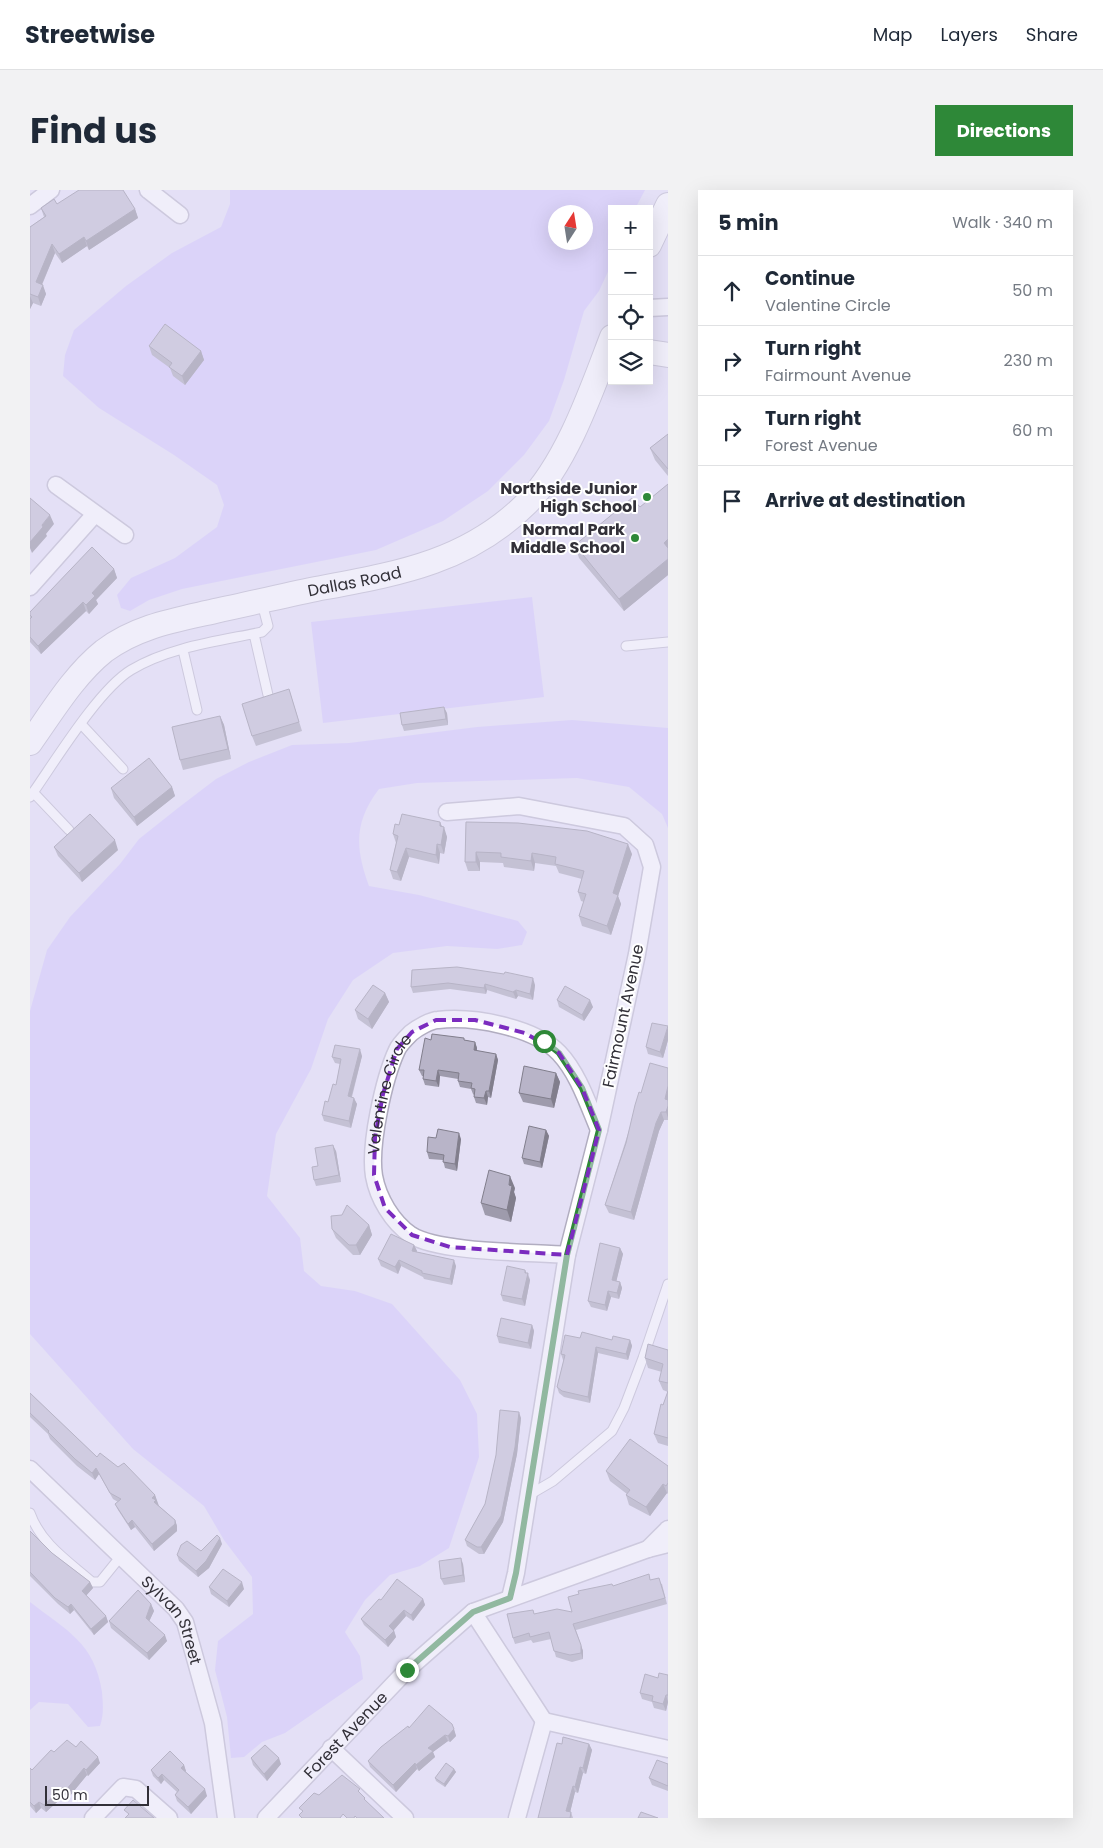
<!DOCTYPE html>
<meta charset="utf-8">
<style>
body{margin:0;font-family:Poppins,sans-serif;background:#f2f2f3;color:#1f2937}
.controls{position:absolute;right:15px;top:15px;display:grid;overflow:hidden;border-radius:0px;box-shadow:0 5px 20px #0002}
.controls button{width:45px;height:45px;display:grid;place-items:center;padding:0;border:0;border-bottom:1px solid #e0e1e3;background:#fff;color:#1f2937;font:25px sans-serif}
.compass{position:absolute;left:518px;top:15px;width:45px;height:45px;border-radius:50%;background:#fff;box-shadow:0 5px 20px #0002;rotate:12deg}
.scale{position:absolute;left:15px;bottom:12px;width:104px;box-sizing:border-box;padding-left:5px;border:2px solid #323038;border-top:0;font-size:14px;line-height:18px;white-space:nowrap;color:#323038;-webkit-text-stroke:4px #fff;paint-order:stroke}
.stop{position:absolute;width:15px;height:15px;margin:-11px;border:4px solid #2e8838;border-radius:50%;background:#fff}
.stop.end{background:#2e8838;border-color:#fff;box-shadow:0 1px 5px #0008}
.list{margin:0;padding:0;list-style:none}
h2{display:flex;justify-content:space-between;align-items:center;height:65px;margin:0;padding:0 20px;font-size:21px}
h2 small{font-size:16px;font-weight:400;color:#747a83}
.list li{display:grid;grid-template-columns:32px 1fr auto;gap:15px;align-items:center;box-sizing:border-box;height:70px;padding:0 20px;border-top:1px solid #e0e1e3}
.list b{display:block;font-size:19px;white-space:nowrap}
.list p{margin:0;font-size:16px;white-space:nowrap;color:#747a83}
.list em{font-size:16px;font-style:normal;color:#747a83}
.icon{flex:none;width:28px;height:28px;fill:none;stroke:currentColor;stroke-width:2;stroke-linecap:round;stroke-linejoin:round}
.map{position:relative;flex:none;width:638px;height:1628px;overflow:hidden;border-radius:0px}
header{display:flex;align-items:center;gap:30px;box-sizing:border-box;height:70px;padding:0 25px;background:#fff;border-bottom:1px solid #e0e1e3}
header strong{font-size:24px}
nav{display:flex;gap:28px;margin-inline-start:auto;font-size:18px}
.intro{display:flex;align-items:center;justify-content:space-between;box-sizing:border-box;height:120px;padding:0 30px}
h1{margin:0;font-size:35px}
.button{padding:12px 22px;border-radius:0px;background:#2e8838;color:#fff;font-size:18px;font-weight:700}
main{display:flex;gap:30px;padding:0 30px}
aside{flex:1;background:#fff;border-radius:0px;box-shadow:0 5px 20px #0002}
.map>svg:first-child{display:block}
.green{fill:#d1c4fd;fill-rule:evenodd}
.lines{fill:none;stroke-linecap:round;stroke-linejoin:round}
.lane-casing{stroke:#b1adc0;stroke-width:11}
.street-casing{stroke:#b1adc0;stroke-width:19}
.secondary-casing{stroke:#b1adc0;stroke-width:26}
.lane{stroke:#fff;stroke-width:9}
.street{stroke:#fff;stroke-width:16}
.secondary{stroke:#fff;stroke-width:24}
.wall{fill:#9e9bac}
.shaded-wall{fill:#817e8c}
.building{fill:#b8b4c8;stroke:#817e8c}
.route{stroke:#2e8838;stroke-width:6}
.marked{fill:none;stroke:#7b2cbf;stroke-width:4;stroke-dasharray:10 6;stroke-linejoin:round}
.poi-dot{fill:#2e8838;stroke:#fff;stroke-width:2}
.labels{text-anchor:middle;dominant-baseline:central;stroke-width:4;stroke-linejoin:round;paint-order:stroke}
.poi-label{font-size:16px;font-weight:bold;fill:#323038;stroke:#fff;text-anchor:end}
.street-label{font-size:16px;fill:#323038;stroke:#fff}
</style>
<header>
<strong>Streetwise</strong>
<nav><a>Map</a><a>Layers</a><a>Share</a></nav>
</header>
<div class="intro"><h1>Find us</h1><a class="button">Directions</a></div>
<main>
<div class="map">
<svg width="638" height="1628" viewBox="0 0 638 1628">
<rect width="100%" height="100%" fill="#e4e0f5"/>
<path class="green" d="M200,0H615L605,19H582V73L569,101L554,121L534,190L519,231L494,265L458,301L413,331L346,360L152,399L119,410L100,421L91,418L87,405L101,388L145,368L187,337L194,315L187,295L144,265L69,218L33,186L35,165L44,140L96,96L142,63L191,37L200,14ZM526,22H556V52H526Z
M502,407L514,507L293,533L281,432Z
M542,530L638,538V638L632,624L599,597L547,588L387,593L349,599C324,632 325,658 339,696L389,705L488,731L497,742L492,755L467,759L417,756L363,763L323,790L298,829L281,879L246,944L237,1006L270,1048L274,1081L291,1096L325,1101L362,1114L430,1190L447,1224L449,1267L419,1358L390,1376L360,1385L335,1410L315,1442L330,1466L333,1489L255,1543L232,1552L214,1567L201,1568L197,1527L185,1480L188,1451L223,1424L222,1387L194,1350L174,1316L103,1259L0,1144V821L17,760L40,727L90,674L109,649L148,618L186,589L219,572L262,555L319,553L447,537Z
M0,1412C36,1440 65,1453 72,1502C73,1515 74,1524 70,1536L58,1537L38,1514L9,1512L0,1520Z"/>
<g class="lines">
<defs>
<path id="lane" d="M224,444L238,505
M596,456L638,452
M153,460L167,520
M52,535L93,579
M3,602L39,640
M0,607C24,573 68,500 101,480C139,457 189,451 232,442L238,436L232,413
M499,1305L523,1291L582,1241L594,1218L613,1168L638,1094
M0,1323C11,1354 38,1371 62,1392H70L91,1366"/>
<g id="street">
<path d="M118,0L150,25"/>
<path d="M0,16L21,0"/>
<path d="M619,118L638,117"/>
<path d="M26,295L95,345"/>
<path d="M0,397L65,324"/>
<path d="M417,622L489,616L594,636L615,655L622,677L607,764L569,940L537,1065L486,1383L480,1408"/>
<path id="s1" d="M537,1065C501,1062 409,1063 381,1045C362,1032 348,1008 344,986C339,955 354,888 367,860C369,855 377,847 381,843C387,838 401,830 408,830C443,826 504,837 529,863C548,883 558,914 569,940"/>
<path id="s2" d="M0,1279L146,1419L155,1432L183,1533L196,1628"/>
<path d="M618,1359L638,1339"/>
<path d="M443,1422L514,1531L638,1559"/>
<path d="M301,1558L375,1628"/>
<path d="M63,1628L93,1597L106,1599L139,1628"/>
<path id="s3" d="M236,1628L377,1480L443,1422L618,1359L638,1354"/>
<path d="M487,1628L514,1531"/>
</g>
<g id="secondary">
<path d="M619,55L638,15"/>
<path d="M619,162L638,165"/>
<path id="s4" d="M0,553C22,522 44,485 74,461C107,436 146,430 185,421C218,414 252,406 286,399C366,384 437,373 497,313C537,273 562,199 582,147"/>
</g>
</defs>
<use href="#lane" class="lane-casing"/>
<use href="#street" class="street-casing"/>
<use href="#secondary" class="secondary-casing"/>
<use href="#lane" class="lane"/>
<use href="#street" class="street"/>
<use href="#secondary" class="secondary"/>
</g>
<path class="wall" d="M27,14L105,19L108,28L59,60L57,56L32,73L25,63L12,95L16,104L11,116L3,113L0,119V37L14,27L11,18Z
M119,156L171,161L174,170L155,195L143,186L140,178L122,165Z
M638,244V286L625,270L620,258Z
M638,294V385L594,421L549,368L545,355L610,317Z
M84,379L87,388L66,410L68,414L59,424L56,421L11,464L0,452V422Z
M259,499L272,541L226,556L222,546Z
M417,523L418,535L374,541L372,535Z
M190,526L194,535L201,569L153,580L150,570Z
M142,597L145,606L107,636L84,608L81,598Z
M410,632L417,647L414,664L410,663L409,674L379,667L371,691L363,689L360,680L366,653L363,644L369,635Z
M436,632L602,664L588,706L591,714L581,745L552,736L549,726L554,712L551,711L548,702L552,689L529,683L526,676L505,673L504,681L474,677L473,673L450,672V681H438L435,672Z
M24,657L88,660L52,692L28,666Z
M382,780L505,795L503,810L488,806L486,809L457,800L456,804L420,799L383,803L381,797Z
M355,803L359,812L342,839L328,829L325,820Z
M527,810L563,817L554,831L529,817Z
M401,850H435L445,852L447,858V861L466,864L468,870L461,908L458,907L457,915L446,913L444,907V905L443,904L441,899L430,897L428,891V889L410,886L409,897L395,895L393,889V886H392L389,880Z
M638,850L633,868L618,864L616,857Z
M332,866L322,907L327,914L321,938L294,931L292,925L306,895L310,874L305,873L302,867Z
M638,878V930H634L629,941L604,1030L579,1023L575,1015L611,903Z
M526,883L530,892L524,918L493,912L489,903Z
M516,940L519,946L512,978L494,974L492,968Z
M406,948L431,949L427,981L415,978L413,970L399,969L397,962Z
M306,961L311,992L286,996L284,990L288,976Z
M485,998L484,1002L486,1008L481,1032L455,1025L451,1013Z
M339,1035L342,1045L330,1065H323L306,1048L302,1039Z
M384,1055L387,1061L386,1062L426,1076L422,1095L394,1089L393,1087L371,1076L368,1084L351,1076L348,1069Z
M590,1058L593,1064L586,1091L590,1092L592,1098L589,1109L581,1107L577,1121L561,1117L558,1111Z
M497,1083H498L500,1090L495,1116L473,1111L471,1105Z
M502,1135L504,1141L501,1159L469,1153L467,1146Z
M550,1148L582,1150H600L602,1156L598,1170L568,1163L560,1213L534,1207L529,1203L527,1197L534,1171L533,1170L531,1164Z
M638,1160V1256L628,1253L624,1244L633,1215L638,1202L633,1200L629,1191L632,1182L618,1178L615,1168Z
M0,1203L67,1267L125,1305L128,1315L145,1330L147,1336V1341L124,1361L105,1337L101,1340L88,1320L85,1314L88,1312L83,1309L69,1284L65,1290L47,1276L20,1249L18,1244L0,1227Z
M491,1228L487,1264L473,1332L454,1364H449L437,1356L435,1350L455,1314Z
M638,1276V1304L637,1303L620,1326L599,1315L596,1305L597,1304L580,1291L576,1281Z
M0,1341L22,1363L60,1392L63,1398L56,1405L76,1426L78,1432L64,1445L44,1420L40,1424L28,1414L0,1386Z
M192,1354L179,1378L168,1387L149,1371L147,1365L171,1361Z
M433,1374L435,1392L414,1395L411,1389Z
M621,1390L632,1394L637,1414L546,1440L553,1461V1469L542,1472L526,1467L521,1449L503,1453L501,1450L485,1454L483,1448L504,1424L542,1422L583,1396Z
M179,1397L214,1399L199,1417L181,1404Z
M393,1409L395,1415L383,1431L376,1426L364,1440L366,1447L358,1457L334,1435L331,1429L351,1410Z
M121,1414L124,1421L119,1431L137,1451L119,1470L81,1438L79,1431Z
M638,1485V1512L636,1521L624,1518L622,1512L612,1509L610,1503L628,1488Z
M422,1534L426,1546L420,1552L418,1551L403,1562L405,1567L389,1581L387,1579L366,1602L340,1577L338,1571L379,1538Z
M532,1554H559L562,1560L556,1584L553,1583L548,1603L545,1602L540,1622H541L543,1628H508Z
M46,1557L70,1573L58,1586L57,1585L39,1607L36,1604L16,1622L11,1618L6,1623L0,1616V1578L2,1580L24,1562Z
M221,1568L251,1574L237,1591L223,1575Z
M638,1574V1601L622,1595L619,1588Z
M154,1575L156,1582L177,1606L161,1624L147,1611L145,1605L147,1602L134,1590L131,1594L123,1586L121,1580Z
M424,1579L426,1582L415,1597L406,1591L405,1588Z"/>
<path class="shaded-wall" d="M105,19L108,28L59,60L56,51Z
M54,47L57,56L32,73L29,64Z
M22,54L25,63L9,101L6,92Z
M13,95L16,104L11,116L8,107Z
M0,106L3,113L0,119Z
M171,161L174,170L155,195L152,186Z
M20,325L24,334L16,344L17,346L2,363L0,358V352L12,335Z
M638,349V365L634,353Z
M638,369V385L594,421L589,409Z
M84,379L87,388L66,410L68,414L59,424L56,415L62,403Z
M53,412L56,421L11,464L8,456Z
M414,517L417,523L418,535L416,529Z
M190,526L194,535L201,569L198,559Z
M142,597L145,606L107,636L104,627Z
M410,632L413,640L414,637L417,647L414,664L411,655Z
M85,650L88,660L52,692L49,683Z
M407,654L410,663L409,674L406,665Z
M598,654L602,664L588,706L591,714L581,745L577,736L583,703Z
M376,658L379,667L371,691L367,682Z
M446,662L450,672V681L446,672Z
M502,663L505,673L504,681L501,671Z
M503,788L505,795L503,810L500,804Z
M455,794L457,800L456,804L454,798Z
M486,800L488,806L486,809L483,802Z
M355,803L359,812L342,839L338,829Z
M560,810L563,817L554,831L552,825Z
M638,836V850L633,868L630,862Z
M445,852L447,858L446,866L444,860Z
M330,859L332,866L320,912L318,906Z
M466,864L468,870L461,908L459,901Z
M408,880L410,886L409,897L406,891Z
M526,883L530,892L524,918L521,909Z
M638,896V928L636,922L635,909Z
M456,901L458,907L457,915L454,908Z
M324,908L327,914L321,938L319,931Z
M631,922L634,930L629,941L604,1030L601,1022L626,933Z
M516,940L519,946L512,978L510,972Z
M429,943L431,949L427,981L425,974Z
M303,955L306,961L311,992L309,985Z
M480,986L485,998L484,1002L486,1008L481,1032L477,1020L479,995Z
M339,1035L342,1045L330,1065L326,1055Z
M384,1055L387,1061L384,1067L382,1061Z
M590,1058L593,1064L585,1097L582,1090Z
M369,1070L371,1076L368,1084L365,1077Z
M424,1070L426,1076L422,1095L420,1089Z
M495,1080L500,1090L495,1116L492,1109Z
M590,1092L592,1098L589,1109L587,1103Z
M578,1101L581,1107L577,1121L575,1115Z
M502,1135L504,1141L501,1159L498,1153Z
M600,1150L602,1156L598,1170L596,1164Z
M566,1157L568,1163L560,1213L558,1207Z
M489,1222L491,1228L487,1264L473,1332L454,1364L451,1357Z
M66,1278L69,1284L65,1290L62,1283Z
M633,1294L637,1303L620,1326L616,1317Z
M125,1305L129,1316L126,1318L122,1308Z
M102,1330L105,1337L101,1340L98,1334Z
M145,1330L147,1336V1341L124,1361L122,1354Z
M190,1348L192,1354L179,1378L168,1387L166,1381Z
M431,1368L433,1374L435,1392L433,1385Z
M60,1392L63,1398L55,1407L52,1401Z
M212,1392L214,1399L199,1417L197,1411Z
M393,1409L395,1415L383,1431L381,1425Z
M41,1414L44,1420L40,1424L38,1417Z
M121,1414L124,1421L118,1434L116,1428Z
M374,1420L376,1426L362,1442L359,1436Z
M76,1426L78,1432L64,1445L61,1439Z
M543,1434L553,1461V1469L551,1463Z
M364,1441L366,1447L358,1457L355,1450Z
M135,1445L137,1451L119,1470L117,1463Z
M636,1505L638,1512L636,1521L633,1514Z
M424,1539L426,1546L420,1552L418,1546Z
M415,1545L418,1551L403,1562L405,1567L389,1581L386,1575L398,1558Z
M559,1554L562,1560L556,1584L553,1578Z
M68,1567L70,1573L58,1586L56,1580Z
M249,1568L251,1574L237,1591L234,1584Z
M385,1573L387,1579L366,1602L363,1595Z
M154,1575L156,1581L153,1584L151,1578Z
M550,1577L553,1583L548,1603L545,1597Z
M54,1578L57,1585L39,1607L36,1600Z
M424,1579L426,1582L415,1597L414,1594Z
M132,1584L134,1590L131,1594L128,1588Z
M543,1596L545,1602L539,1627L536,1621Z
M33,1597L36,1604L16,1622L14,1615Z
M175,1599L177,1606L161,1624L158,1617Z
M9,1612L11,1618L6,1623L4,1616Z"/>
<path class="building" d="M49,0H93L105,19L56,51L54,47L29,64L22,54L6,92L13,95L8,107L0,104V37L16,26L11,18L24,9L27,14Z
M135,134L171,161L152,186L139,177L142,173L119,156Z
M638,244V279L620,258Z
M638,294V349L634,353L638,358V369L589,409L545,355L602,308L610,317Z
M0,308L20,325L12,335L13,337L0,352Z
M62,357L84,379L62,403L65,406L56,415L53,412L8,456L0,447V429L2,427L0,425V422Z
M259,499L269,532L222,546L212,514Z
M414,517L416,529L372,535L370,523Z
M190,526L198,559L150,570L142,537Z
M119,568L142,597L104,627L81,598Z
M60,624L85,650L49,683L24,657Z
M372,624L410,632V636L414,637L411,655L407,654L406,665L376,658L367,682L360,680L368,646L363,644L365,634L369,635Z
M436,632L488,633L557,641L598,654L583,703L588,705L577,736L549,726L556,704L548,702L554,681L525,674L526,667L502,663L501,671L471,667V663L446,662V672H435Z
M427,777L474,784L475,782L503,788L500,804L486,800L483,802L455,794L454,798L418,793L381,797L382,780Z
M343,795L355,803L338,829L325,820Z
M535,796L560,810L552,825L527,810Z
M622,833L638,836L630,862L616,857Z
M402,844L434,848V850L445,852L444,860L466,864L459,901H456L454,908L444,907L445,899L441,898L442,893L428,891L429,883L408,880L406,891L393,889L394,880H389L395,848L401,850Z
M305,855L330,859L318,906L324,908L319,931L292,925L295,911L298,912L303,894L306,895L311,869L302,867Z
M620,873L638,878V896L635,909L638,910V916L636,922H631L626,933L601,1022L575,1015L596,953L605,915L609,902L611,903Z
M494,876L526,883L521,909L489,903Z
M499,936L516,940L510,972L492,968Z
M408,939L429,943L425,974L413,972L414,965L397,962L398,947L406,948Z
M303,955L309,985L284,990L282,977L288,976L285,958Z
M459,980L480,986L479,995L482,996L477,1020L451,1013Z
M317,1015L339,1035L326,1055H319L302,1039L301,1026L312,1025Z
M361,1044L384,1055L382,1061L424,1070L420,1089L392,1083V1081L369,1070L365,1077L348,1069Z
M570,1053L590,1058L582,1090L590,1092L587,1103L578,1101L575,1115L558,1111Z
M477,1076L495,1080V1083H498L492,1109L471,1105Z
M471,1128L502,1135L498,1153L467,1146Z
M552,1142L582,1150L583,1146L600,1150L596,1164L566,1157L558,1207L532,1201L527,1197L535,1165L531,1164L535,1145L550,1148Z
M618,1154L638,1160V1193L629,1191L633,1174L615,1168Z
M638,1201V1248L624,1244L631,1214L633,1215Z
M0,1203L67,1267L70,1263L88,1277L94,1273L125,1305L122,1308L126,1310L124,1312L145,1330V1334L122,1354L102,1330L98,1334L85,1314L91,1309L80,1303L66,1278L62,1283L45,1269L18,1242L19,1241L0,1223Z
M470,1220L489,1222L485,1257L471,1326L451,1357H447L435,1350L455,1314L466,1265Z
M600,1249L638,1276V1293L636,1296L633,1294L616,1317L596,1305L600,1300L576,1281Z
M0,1341L22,1363L60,1392L52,1401L76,1426L61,1439L41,1414L38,1417L25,1408L0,1382Z
M187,1345L190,1348L176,1371L166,1381L147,1365L151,1355L157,1351L171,1361Z
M431,1368L433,1385L411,1389L409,1371Z
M193,1379L212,1392L197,1411L179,1397Z
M619,1384L620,1390L629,1388L635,1408L543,1434L551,1455V1463L540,1465L524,1461L519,1442L500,1447L499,1443L483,1448L477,1424L503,1420L504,1424L527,1419L542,1422L538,1407L549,1404L548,1401L582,1394L583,1396Z
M367,1389L393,1409L381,1425L374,1420L359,1436L364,1441L355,1450L331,1429L349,1409L351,1410Z
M108,1400L121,1414L116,1428L135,1445L117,1463L79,1431Z
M629,1483L638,1485V1505H636L633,1514L622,1511L623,1506L610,1503L615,1484L628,1488Z
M399,1515L422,1534L424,1539L418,1546L415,1545L398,1558L403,1561L386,1575L385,1573L363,1595L338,1571L351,1557L378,1536L379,1538Z
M533,1547L559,1554L553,1578L550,1577L545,1597L543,1596L536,1621L541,1622L540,1628H508L527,1553L532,1554Z
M37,1550L46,1557L51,1551L68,1567L56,1580L54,1578L36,1600L33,1597L14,1615L9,1612L4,1616L0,1612V1578L2,1580L21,1560L24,1562Z
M235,1555L249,1568L234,1584L221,1568Z
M140,1561L154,1575L151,1578L175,1599L158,1617L145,1605L149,1600L132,1584L128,1588L121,1580Z
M627,1570L638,1574V1596L619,1588Z
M416,1573L424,1579L414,1594L405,1588Z
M312,1585L330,1599L328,1601L335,1608L334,1609L354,1628H327L325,1626L324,1628H317L313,1624L310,1628H272L269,1625L273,1621L269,1618L284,1603L289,1605Z
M103,1610L124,1628H95L99,1624L94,1620Z
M611,1622L628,1628H608Z"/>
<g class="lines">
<path class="route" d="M377,1480L443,1422L480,1408L486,1383L537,1065L569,940L552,898L529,863L514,851"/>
</g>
<path d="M0 0H638V1628H0ZM406,830H445L495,843L529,863L552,898L569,940L537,1065L420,1057L382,1045L355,1018L344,985L345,947L353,904L367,859L382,842Z" fill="#e4e0f5" fill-opacity=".55" fill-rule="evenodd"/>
<path class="marked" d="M406,830H445L495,843L529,863L552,898L569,940L537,1065L420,1057L382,1045L355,1018L344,985L345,947L353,904L367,859L382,842Z"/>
<g class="poi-dot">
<circle cx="617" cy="307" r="5"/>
<circle cx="605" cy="348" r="5"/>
</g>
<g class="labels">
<g class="poi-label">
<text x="607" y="298">Northside Junior<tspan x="607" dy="18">High School</tspan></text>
<text x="595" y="339">Normal Park<tspan x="595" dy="18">Middle School</tspan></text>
</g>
<g class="street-label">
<text stroke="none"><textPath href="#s4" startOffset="380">Dallas Road</textPath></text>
<text transform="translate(593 826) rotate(-78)">Fairmount Avenue</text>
<text stroke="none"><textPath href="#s1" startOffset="314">Valentine Circle</textPath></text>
<text stroke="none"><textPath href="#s2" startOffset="210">Sylvan Street</textPath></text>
<text stroke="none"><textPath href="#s3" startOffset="115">Forest Avenue</textPath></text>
</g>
</g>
</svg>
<div class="controls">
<button>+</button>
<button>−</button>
<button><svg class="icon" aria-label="locate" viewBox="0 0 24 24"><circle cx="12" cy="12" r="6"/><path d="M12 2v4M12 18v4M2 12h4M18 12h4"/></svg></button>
<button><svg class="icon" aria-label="layers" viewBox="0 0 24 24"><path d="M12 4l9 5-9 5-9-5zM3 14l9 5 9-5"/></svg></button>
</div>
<svg class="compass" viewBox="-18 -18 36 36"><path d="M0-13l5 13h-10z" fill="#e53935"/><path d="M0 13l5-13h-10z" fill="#747a83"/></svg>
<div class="scale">50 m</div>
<div class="stop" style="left:514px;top:851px"></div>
<div class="stop end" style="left:377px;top:1480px"></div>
</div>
<aside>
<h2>5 min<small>Walk · 340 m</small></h2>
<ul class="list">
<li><svg class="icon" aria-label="ahead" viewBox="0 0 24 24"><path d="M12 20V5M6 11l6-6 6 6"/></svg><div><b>Continue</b><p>Valentine Circle</p></div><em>50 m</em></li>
<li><svg class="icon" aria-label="right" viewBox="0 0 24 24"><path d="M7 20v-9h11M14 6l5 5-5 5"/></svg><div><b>Turn right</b><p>Fairmount Avenue</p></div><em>230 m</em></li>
<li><svg class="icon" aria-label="right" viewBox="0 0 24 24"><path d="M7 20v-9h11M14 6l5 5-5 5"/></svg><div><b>Turn right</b><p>Forest Avenue</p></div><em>60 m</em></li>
<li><svg class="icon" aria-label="arrive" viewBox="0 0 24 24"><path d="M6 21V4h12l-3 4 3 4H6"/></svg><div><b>Arrive at destination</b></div></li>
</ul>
</aside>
</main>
